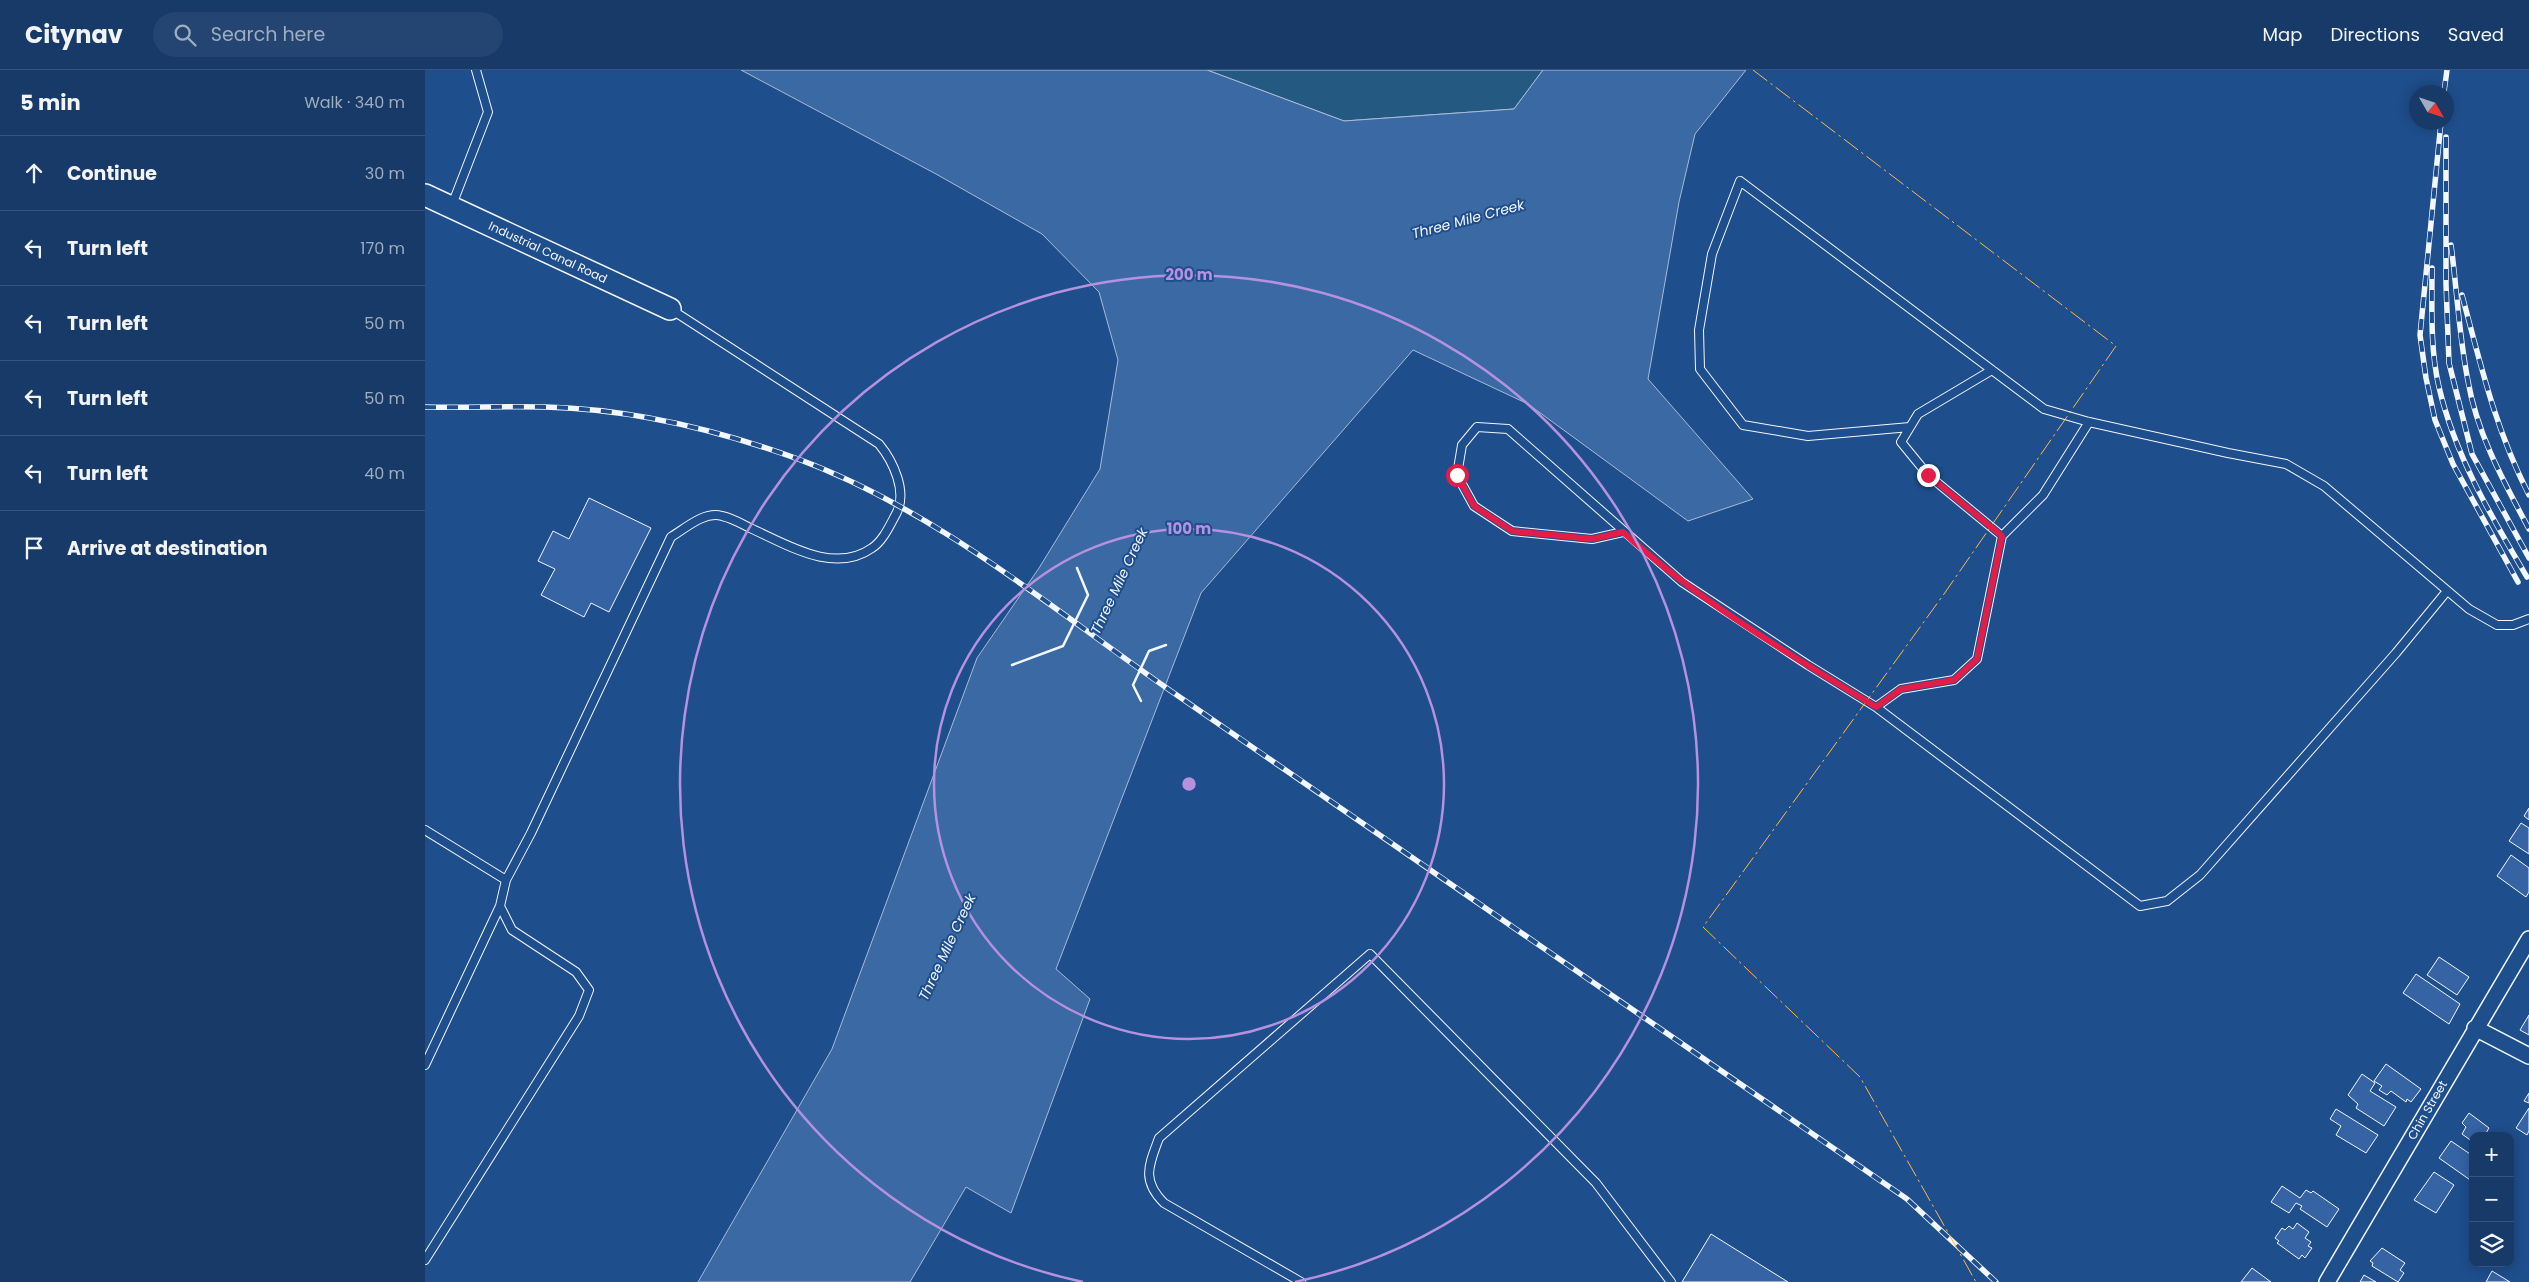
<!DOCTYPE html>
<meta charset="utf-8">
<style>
body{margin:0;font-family:Poppins,sans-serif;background:#244571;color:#f1f3f6}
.controls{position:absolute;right:15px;bottom:15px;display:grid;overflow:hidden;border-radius:10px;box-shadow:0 2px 12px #0003}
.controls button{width:45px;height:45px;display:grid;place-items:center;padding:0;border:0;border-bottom:1px solid #36547d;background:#173a69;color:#f1f3f6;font:25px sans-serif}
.compass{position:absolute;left:1984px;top:15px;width:45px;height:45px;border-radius:50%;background:#173a69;box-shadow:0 2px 12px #0003;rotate:129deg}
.stop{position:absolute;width:15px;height:15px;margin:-11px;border:4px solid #e11d48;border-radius:50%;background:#fff}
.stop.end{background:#e11d48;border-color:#fff;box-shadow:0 1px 5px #0008}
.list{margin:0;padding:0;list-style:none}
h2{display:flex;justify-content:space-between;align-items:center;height:65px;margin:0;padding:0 20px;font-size:21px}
h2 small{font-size:16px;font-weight:400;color:#9eadc0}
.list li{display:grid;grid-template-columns:32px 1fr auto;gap:15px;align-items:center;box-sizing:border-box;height:75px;padding:0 20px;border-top:1px solid #36547d}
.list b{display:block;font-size:19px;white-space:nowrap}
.list em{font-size:16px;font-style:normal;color:#9eadc0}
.icon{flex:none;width:28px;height:28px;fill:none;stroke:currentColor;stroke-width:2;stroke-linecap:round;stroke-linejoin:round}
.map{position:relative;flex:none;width:2104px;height:1212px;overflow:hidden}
header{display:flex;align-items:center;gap:30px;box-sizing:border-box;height:70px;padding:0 25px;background:#173a69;border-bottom:1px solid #36547d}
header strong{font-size:24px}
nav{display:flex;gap:28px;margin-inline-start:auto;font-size:18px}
.search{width:350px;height:45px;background:#244571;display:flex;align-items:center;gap:12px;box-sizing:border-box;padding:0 18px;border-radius:28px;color:#9eadc0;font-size:19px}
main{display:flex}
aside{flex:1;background:#173a69}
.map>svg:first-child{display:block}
.green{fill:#245a82;stroke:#a8bbd7}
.water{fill:#3b69a3;stroke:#a8bbd7}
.building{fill:#3563a3;stroke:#f2f6ff}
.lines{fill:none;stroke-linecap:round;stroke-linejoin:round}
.lane-casing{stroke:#f2f6ff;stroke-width:10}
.street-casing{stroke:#f2f6ff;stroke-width:18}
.secondary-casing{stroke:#f2f6ff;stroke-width:24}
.lane{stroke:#1f4e8c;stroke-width:8}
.street{stroke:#1f4e8c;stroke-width:15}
.secondary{stroke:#1f4e8c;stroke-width:21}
.rail-casing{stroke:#f2f6ff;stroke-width:5.5}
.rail{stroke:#1f4e8c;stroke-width:4;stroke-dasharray:11;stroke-linecap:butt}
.wall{stroke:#f2f6ff;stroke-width:2.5}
.power{stroke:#ffb74d;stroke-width:1;stroke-dasharray:18 4 2.5 4;stroke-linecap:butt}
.route{stroke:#e11d48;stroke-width:6}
.ring{fill:none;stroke:#b691df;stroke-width:2.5}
.labels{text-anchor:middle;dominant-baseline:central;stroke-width:4;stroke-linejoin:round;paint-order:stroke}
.street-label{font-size:12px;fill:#f2f6ff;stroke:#1f4e8c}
.water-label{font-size:14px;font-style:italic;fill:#f2f6ff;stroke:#1f4e8c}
.centre{fill:#b691df;stroke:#1f4e8c;stroke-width:2.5}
.ring-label{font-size:15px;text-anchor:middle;font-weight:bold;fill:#b691df;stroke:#1f4e8c;stroke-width:4;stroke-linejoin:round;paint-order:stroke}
</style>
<header>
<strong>Citynav</strong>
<div class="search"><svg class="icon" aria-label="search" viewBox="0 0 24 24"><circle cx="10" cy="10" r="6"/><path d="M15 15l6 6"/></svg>Search here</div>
<nav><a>Map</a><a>Directions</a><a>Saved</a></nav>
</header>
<main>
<aside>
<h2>5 min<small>Walk · 340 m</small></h2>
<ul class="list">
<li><svg class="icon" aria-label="ahead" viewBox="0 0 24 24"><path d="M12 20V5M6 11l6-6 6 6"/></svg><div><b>Continue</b></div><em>30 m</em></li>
<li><svg class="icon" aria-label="left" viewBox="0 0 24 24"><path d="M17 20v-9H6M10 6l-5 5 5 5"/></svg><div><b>Turn left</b></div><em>170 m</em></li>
<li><svg class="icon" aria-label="left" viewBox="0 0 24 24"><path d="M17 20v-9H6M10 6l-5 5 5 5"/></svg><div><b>Turn left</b></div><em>50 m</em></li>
<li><svg class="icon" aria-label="left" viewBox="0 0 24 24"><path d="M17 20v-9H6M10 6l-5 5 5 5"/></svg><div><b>Turn left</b></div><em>50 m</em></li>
<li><svg class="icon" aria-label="left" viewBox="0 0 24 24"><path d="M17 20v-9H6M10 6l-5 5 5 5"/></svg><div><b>Turn left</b></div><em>40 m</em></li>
<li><svg class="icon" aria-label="arrive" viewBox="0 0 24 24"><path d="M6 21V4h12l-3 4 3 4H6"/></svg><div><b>Arrive at destination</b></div></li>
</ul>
</aside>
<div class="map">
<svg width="2104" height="1212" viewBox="0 0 2104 1212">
<rect width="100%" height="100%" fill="#1f4e8c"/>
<path class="green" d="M782,0H1118L1089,39L919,51Z"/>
<path class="water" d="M316,0H782L919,51L1089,39L1118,0H1321L1270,64L1254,132L1223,309L1328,429L1263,451L1103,334L988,280L776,523L631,899L665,929L586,1143L541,1117L485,1212H273L407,979L552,588L614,498L675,399L693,290L674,222L617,164L511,104Z"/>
<path class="building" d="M164,428L226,458L184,542L166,533L159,547L116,525L130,499L113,491L128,461L144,469Z
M2104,738V750L2099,746Z
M2096,753L2104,758V784L2084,771Z
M2086,785L2104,798V822L2101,827L2072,806Z
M2014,887L2044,907L2032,925L2002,905Z
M1991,904L2035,934L2024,954L1978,923Z
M2104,945V965L2095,960Z
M1961,994L1996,1019L1986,1032L1982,1029L1981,1032L1966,1021L1962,1025L1954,1020L1957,1016L1949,1011Z
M1937,1004L1950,1013L1945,1021L1971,1037L1959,1056L1931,1038L1933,1034L1923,1025Z
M2104,1023V1033L2099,1031Z
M2104,1038V1061L2102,1065L2091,1058Z
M1911,1039L1953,1065L1941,1083L1911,1065L1916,1056L1905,1049Z
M2044,1043L2064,1058L2061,1063L2066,1066H2048V1072L2037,1064L2041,1057L2037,1053Z
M2026,1071L2048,1086V1112L2014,1088Z
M2009,1102L2029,1115L2011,1143L1989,1130Z
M1857,1116L1875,1128L1881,1120L1886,1123L1888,1121L1914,1139L1902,1157L1875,1139L1877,1136L1871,1133L1864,1143L1846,1132Z
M1872,1153L1884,1162L1880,1168L1886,1172L1883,1176L1887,1178L1880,1188L1877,1185L1874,1189L1852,1173L1854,1171L1850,1168L1857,1158L1860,1160L1864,1156L1868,1159Z
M1286,1164L1363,1212H1257Z
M1957,1178L1980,1193L1975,1200L1979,1203L1973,1212L1947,1196L1948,1193L1945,1191Z
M1827,1198L1846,1212H1816Z
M2067,1201L2085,1212H2061Z
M1939,1205L1951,1212H1935Z"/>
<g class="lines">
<defs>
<path id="lane" d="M27,135L63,42L51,0
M1567,300L1493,344L1476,372L1503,405L1577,466
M1485,357L1383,366L1318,355L1275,299L1274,260L1287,184L1315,111L1619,339L1664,352L1803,383L1861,394L1899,416L2044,539L2072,555H2088L2104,549
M1198,462L1167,469L1087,461L1049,436L1032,405L1037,375L1052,357L1083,359L1257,512L1383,595L1451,637L1715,836L1742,831L1775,805L1971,583L2022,521
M1451,637L1476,619L1529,610L1552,589L1577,466L1618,425L1664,352
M0,760L81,810
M0,995L75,836
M0,1190L154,946L164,920L151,902L87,860L75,836L81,810L106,763L246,467C261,458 279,441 297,446C307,448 317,454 325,458C361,474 409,505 447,478C458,471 465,455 471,444C483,422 468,391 454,374L247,240
M876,1212L739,1133C716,1110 724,1095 734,1068L945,884L1171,1113L1246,1212"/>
<path id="street" d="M2050,958L2104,986
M1902,1212L2104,869"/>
<path id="secondary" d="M0,125L245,239"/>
</defs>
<use href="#lane" class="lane-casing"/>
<use href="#street" class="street-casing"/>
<use href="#secondary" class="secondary-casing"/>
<use href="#lane" class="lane"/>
<use href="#street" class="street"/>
<use href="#secondary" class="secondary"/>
<defs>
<path id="rail" d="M2019,22L2022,0
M2016,52L1995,265L2001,308L2010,350L2028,394L2093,512
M2021,67V214L2024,293L2047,384L2104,488
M2026,175C2032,220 2034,266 2043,311C2052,364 2079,412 2104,459
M2007,198C2007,237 2005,279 2014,317C2030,386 2066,446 2102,507
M2037,225C2056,296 2070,358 2104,425
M0,337C40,338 80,336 121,337C206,339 293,360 373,389C516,442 634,545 759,630C1000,796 1241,963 1482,1129L1571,1212"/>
</defs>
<use href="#rail" class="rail-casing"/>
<use href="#rail" class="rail"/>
<path class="wall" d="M587,595L638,576L663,525L652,498
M716,631L708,615L724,581L741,575"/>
<path class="power" d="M1328,0L1691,276L1519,524L1278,857L1435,1007L1551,1212"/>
</g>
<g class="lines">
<path class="route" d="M1032,405L1049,436L1087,461L1167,469L1198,462C1273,531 1364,584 1451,637L1476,619L1529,610L1552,589L1577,466L1503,405"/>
</g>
<g class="ring">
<circle cx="764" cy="714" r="255"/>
<path d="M658 1212A509 509 0 1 1 870 1212"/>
</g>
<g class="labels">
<g class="street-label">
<text transform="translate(123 182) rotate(25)">Industrial Canal Road</text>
<text transform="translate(2002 1040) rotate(-60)">Chin Street</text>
</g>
<g class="water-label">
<text transform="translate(1043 149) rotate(-15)">Three Mile Creek</text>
<text transform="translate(694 511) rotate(-65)">Three Mile Creek</text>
<text transform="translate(522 877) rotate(-65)">Three Mile Creek</text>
</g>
</g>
<circle cx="764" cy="714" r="8" class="centre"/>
<g class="ring-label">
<text x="764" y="210">200 m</text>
<text x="764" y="464">100 m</text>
</g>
</svg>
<div class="controls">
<button>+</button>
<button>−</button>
<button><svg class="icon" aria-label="layers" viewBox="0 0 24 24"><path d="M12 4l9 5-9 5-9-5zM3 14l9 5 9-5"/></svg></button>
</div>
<svg class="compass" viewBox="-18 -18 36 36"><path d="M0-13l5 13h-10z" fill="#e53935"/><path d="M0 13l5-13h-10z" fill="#9eadc0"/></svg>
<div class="stop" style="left:1032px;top:405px"></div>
<div class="stop end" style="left:1503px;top:405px"></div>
</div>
</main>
